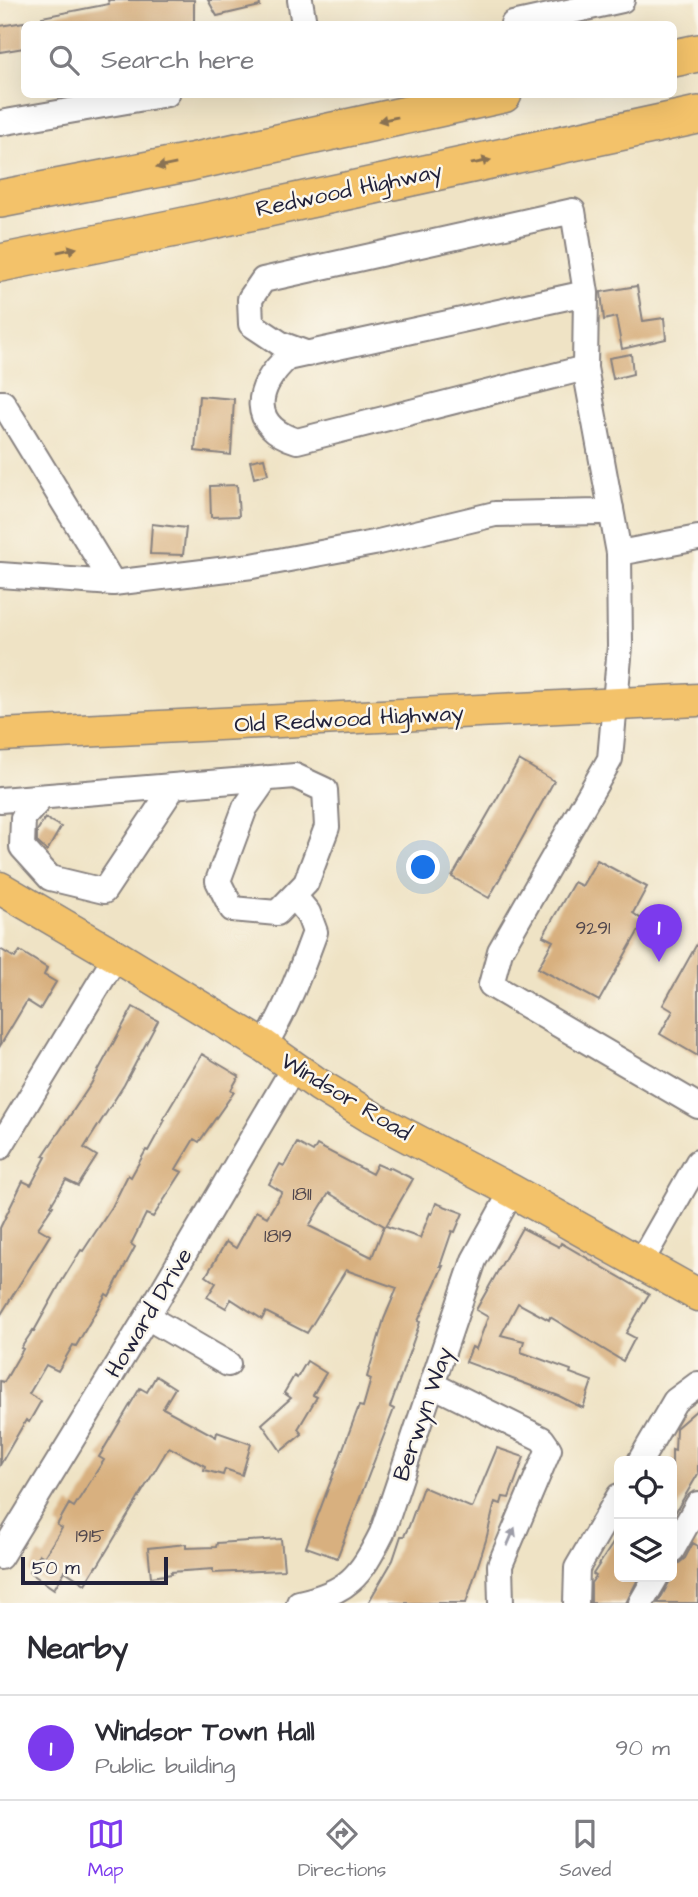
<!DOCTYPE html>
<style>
body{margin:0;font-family:"Architects Daughter",sans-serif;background:#f7f7f7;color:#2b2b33}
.controls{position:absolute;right:21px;bottom:21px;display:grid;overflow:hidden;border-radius:10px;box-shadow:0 7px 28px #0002}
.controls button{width:63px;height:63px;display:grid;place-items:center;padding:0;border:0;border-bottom:2px solid #e1e1e2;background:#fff;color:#2b2b33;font:35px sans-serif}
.scale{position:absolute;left:21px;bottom:18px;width:147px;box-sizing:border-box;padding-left:7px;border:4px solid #22223b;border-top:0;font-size:19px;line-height:24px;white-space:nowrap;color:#22223b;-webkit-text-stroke:5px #fbf7ec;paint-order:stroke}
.you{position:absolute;left:424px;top:868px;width:24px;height:24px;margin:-18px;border:5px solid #fff;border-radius:50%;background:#1a73e8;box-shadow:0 0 0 10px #1a73e833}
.badge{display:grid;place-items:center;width:46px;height:46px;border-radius:50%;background:#7c3aed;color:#fff;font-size:23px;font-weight:700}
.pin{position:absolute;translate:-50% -58px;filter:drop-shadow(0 2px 4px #0008)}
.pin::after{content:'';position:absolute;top:37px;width:24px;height:21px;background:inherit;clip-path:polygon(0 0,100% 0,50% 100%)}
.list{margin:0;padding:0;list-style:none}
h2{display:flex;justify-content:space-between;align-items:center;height:91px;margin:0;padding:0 28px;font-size:30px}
h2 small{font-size:23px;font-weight:400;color:#7c7c81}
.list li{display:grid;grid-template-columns:46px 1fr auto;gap:21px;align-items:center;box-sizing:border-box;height:105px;padding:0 28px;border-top:2px solid #e1e1e2}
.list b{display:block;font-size:26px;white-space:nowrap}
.list p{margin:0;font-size:23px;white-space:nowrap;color:#7c7c81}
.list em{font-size:23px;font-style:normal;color:#7c7c81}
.icon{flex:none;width:38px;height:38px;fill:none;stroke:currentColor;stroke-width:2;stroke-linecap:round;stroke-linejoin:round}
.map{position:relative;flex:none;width:698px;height:1603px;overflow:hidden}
.search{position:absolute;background:#fff;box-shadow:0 7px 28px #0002;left:21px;right:21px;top:21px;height:77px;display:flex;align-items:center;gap:18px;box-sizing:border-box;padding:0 24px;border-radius:10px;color:#7c7c81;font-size:26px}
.sheet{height:196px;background:#fff}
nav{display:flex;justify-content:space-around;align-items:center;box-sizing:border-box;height:98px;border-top:2px solid #e1e1e2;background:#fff;font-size:19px;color:#7c7c81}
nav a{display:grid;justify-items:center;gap:4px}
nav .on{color:#7c3aed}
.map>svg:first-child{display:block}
.building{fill:#d8b07f;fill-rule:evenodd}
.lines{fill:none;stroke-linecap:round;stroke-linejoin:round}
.minor-casing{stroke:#888280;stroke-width:28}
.major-casing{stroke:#888280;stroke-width:35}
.highway-casing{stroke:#888280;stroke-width:40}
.minor{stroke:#fff;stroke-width:24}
.major{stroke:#f3c26a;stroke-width:32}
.highway{stroke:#f3c26a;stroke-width:37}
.oneway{fill:#8a7252}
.oneway2{fill:#9c9ca7}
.labels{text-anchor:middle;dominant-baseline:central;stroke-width:5;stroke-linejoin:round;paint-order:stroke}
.number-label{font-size:19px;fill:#50464c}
.street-label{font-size:23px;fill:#22223b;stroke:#fbf7ec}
</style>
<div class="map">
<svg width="698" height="1603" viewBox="0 0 698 1603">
<rect width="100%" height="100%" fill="#fbf7ec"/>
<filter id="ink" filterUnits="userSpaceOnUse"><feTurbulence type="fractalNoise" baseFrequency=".0143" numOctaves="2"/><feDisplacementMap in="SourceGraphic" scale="14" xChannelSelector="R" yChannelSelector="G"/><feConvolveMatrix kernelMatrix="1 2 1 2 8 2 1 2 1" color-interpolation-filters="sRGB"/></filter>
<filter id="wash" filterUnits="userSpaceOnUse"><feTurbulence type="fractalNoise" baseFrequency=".00686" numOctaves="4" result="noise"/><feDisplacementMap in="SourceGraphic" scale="28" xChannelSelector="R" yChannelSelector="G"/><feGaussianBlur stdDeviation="1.57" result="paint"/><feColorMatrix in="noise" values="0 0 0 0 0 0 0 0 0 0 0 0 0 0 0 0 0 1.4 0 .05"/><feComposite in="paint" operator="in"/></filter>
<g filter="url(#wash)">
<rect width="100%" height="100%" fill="#efe3c5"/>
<g id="blocks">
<path class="building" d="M108,0H194V24H42V17L109,4Z
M208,0H259L260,6L217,16Z
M24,22V48L0,52V26Z
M637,286L643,321L664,318L666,339L622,349L616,317L604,320L601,292Z
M631,354L633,374L613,379L609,358Z
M199,396L234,399L231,455L195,451Z
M264,458L268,474L254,478L250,461Z
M237,485L239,516L211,517L210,486Z
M152,524L186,528L183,555L150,554Z
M519,760L554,781L489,898L452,877Z
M45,818L61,827L47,851L37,842V831Z
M597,860L647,887L633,913L644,921L599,1001L538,968L553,941L543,936L574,882L582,886Z
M698,942V1056L660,1034L673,1011L663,1005Z
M0,949L15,958L20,951L47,968L44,975L56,982L40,1009L27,1001L0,1046Z
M133,1007L158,1021L124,1085L84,1148L97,1156L78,1186L66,1180L51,1205L53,1206L38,1228L50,1235L0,1316V1228L23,1181L31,1185L46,1157L43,1156L91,1084Z
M202,1054L239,1076L231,1090L234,1092L199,1142L194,1139L176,1169L182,1172L153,1217L146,1214L131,1244L135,1247L109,1296L106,1294L76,1346L73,1345L58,1371L46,1365L29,1394L41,1401L29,1422L26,1420L0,1465V1381L4,1382L23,1349L21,1348L33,1330L34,1331L60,1284L81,1250L83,1251L112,1207L128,1175L131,1177L146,1150L148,1151L165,1120L163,1119Z
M297,1143L313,1152L317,1145L372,1174L377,1164L388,1169L389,1167L413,1179L386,1226L420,1238L430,1213L432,1214L436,1203L463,1213L455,1232L452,1231L440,1266H443L418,1321L420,1322L390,1407L394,1409L337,1558L306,1547L359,1406L363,1407L371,1379L367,1377L384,1319L397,1288L346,1270L307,1333L266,1312L262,1319L231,1299L226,1308L207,1297L216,1283L206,1276L226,1242L236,1248L256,1211L267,1217L282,1192L269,1184L280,1164L284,1166ZM329,1193L384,1226L372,1257L309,1226Z
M522,1228L559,1247L561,1243L649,1294L626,1333L635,1338L623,1361L550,1317L549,1320L518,1303L501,1335L524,1341L521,1352L571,1370L570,1373L592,1381L583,1408L559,1396L466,1362L472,1347L476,1349L488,1317L476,1310Z
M307,1361L326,1373L313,1395L317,1397L298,1429L302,1434L281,1451L262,1424L291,1398L284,1393L294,1376L297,1378Z
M156,1376L175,1388L163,1408L216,1437L217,1432L251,1444L242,1475L225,1469L223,1475L204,1470L205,1466L169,1447L97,1567L96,1566L85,1584L65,1571L54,1589L29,1572L39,1554L44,1557L62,1528L57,1525L69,1504L74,1507L104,1460L99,1457L140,1388L147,1392Z
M698,1409V1474L672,1518V1450L675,1451L676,1428Z
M497,1448L524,1457L509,1498L503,1497L501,1504L495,1502L486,1540L466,1603H368L393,1560L401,1536H404L409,1526L423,1487L472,1508Z
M619,1534V1577H639L626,1603H591V1583L596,1576L593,1574Z
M281,1539L284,1570L213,1573V1569L171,1572L172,1574L151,1577L148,1548L186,1544V1548L216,1547L217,1543Z
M693,1543L698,1546V1603H658L672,1577V1565L679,1563L685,1558Z"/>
</g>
</g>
<g filter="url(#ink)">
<use href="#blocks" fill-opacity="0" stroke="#888280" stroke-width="2"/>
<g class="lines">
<defs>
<path id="minor" d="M300,0L304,24
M513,24L622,0
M0,123L167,94
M308,354L281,344L251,324L250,299L263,280L573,211L586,293L585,368L619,553
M585,368L297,441C249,426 254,388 287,358L586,293
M0,403H3L113,583
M698,538L619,553L620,646L610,759L500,951L491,985L698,1106
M0,575L113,583L252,566L374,543L495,514L600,512L611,508
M42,797L23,818L22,847L50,878L104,891L174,786
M0,800L295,776L325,790L327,827L306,883L277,913L232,909L218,881L245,808L266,778
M264,1046C286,1011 301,970 315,932L308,913L294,896
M0,1147L116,956
M641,1262L698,1162
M147,1317L228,1364
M433,1385L542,1439L549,1449L500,1565L501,1603
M640,1461L675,1401L698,1384
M672,1550L698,1504
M0,1557L147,1317L294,1067
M299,1603C348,1592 360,1577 382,1533L474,1260L512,1191
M576,1603L577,1568L619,1496
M641,1603L656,1577"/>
<path id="major" d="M0,735L698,700
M0,888L116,956L264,1046L319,1085L373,1118L512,1191L698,1295"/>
<path id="highway" d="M674,58L698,53
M0,199L191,162L503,94
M0,263L180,227L698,115"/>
</defs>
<use href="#minor" class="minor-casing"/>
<use href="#major" class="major-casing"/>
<use href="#highway" class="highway-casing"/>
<use href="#minor" class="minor"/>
<use href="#major" class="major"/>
<use href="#highway" class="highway"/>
</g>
<defs><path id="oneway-solid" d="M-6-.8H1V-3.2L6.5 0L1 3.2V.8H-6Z" transform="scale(1.75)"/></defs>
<g class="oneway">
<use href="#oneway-solid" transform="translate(388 119) rotate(168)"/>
<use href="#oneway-solid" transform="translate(481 162) rotate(-12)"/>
<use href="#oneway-solid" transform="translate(166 166) rotate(169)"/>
<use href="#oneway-solid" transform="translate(67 250) rotate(-11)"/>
</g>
<use class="oneway2" href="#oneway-solid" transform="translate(511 1537) rotate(-67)"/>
</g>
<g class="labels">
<g class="number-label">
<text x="593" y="928">9291</text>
<text x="302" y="1194">1811</text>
<text x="278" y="1236">1819</text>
<text x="90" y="1536">1915</text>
</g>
<g class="street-label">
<text transform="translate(349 190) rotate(-12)">Redwood Highway</text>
<text transform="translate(349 719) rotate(-3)">Old Redwood Highway</text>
<text transform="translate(346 1097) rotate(31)">Windsor Road</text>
<text transform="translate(149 1313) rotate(-59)">Howard Drive</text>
<text transform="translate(423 1414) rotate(-71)">Berwyn Way</text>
</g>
</g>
</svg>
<div class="controls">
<button><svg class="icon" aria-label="locate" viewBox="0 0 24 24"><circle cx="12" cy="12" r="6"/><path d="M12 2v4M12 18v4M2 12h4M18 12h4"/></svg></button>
<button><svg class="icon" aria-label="layers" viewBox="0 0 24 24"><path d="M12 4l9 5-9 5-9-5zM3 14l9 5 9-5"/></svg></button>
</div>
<div class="scale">50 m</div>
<div class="you"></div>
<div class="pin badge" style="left:659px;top:962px">1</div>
<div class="search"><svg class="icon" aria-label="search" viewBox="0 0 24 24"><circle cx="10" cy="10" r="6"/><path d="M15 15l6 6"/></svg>Search here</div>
</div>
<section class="sheet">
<h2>Nearby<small></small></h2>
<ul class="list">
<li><span class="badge">1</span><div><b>Windsor Town Hall</b><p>Public building</p></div><em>90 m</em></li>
</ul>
</section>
<nav>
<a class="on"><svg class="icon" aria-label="map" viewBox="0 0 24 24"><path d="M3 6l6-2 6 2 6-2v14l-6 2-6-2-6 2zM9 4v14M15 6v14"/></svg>Map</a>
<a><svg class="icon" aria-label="directions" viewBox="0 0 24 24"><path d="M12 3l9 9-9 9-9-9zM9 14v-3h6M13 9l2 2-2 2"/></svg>Directions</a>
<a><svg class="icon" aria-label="saved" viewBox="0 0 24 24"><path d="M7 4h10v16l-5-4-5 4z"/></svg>Saved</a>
</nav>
